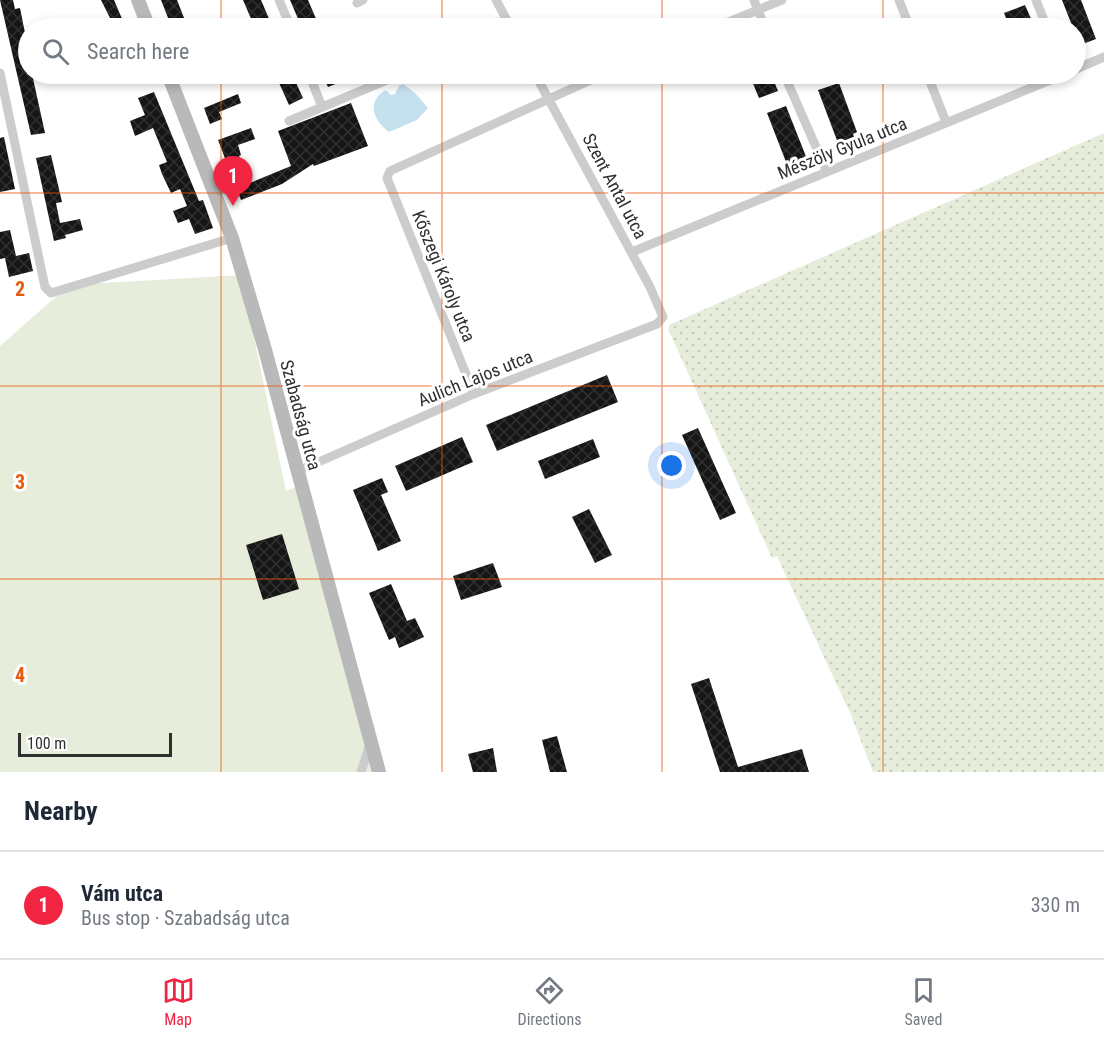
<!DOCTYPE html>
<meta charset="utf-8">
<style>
body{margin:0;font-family:"Roboto Condensed",sans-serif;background:#f6f6f7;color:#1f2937}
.scale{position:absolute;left:18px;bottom:15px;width:154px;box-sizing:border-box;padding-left:6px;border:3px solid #2f2f2f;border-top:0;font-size:16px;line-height:21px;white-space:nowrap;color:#2f2f2f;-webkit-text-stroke:4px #fff;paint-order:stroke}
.you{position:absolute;left:672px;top:466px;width:21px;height:21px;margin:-15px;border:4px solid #fff;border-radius:50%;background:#1a73e8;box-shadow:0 0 0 9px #1a73e833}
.badge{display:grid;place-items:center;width:39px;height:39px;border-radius:50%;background:#f12542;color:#fff;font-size:20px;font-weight:700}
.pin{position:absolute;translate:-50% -50px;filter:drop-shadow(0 2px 3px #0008)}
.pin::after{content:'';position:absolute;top:32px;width:21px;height:18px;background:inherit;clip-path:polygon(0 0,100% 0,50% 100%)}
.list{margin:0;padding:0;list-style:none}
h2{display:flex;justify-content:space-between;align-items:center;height:78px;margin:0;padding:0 24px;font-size:26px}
h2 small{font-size:20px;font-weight:400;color:#747a83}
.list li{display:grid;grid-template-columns:39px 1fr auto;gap:18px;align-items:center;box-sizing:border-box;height:108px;padding:0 24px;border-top:2px solid #e0e1e3}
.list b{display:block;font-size:22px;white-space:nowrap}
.list p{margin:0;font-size:20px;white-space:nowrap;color:#747a83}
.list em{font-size:20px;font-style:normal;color:#747a83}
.icon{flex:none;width:33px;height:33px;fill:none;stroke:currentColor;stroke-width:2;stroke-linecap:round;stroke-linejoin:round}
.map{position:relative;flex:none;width:1104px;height:772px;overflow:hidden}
.search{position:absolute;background:#fff;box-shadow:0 3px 9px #0003;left:18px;right:18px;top:18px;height:66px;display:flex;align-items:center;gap:15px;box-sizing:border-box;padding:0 21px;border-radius:33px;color:#747a83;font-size:22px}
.sheet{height:186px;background:#fff}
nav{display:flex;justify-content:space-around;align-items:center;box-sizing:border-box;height:84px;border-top:2px solid #e0e1e3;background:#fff;font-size:16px;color:#747a83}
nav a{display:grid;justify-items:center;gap:3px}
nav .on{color:#f12542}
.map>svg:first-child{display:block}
.grass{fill:#e6eddb}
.park{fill:url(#park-dots)}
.water{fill:#c6e1ee}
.building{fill:url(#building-cross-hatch)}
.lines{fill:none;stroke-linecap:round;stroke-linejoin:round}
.street{stroke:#ccc;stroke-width:9}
.secondary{stroke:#b9b9b9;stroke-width:14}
.grid{fill:none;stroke:#e8590c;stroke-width:1.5;stroke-opacity:0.55}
.labels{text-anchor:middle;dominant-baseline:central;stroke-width:6;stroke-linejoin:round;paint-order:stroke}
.street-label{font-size:18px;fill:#2f2f2f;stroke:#fff}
.grid-label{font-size:20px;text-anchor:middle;font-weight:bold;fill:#e8590c;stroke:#fff;stroke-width:6;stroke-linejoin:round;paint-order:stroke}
</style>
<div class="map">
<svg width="1104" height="772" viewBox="0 0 1104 772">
<defs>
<pattern id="park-dots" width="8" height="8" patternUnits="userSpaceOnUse" patternTransform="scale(1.5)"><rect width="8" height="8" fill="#e6eddb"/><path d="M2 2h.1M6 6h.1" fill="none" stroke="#c6ccbc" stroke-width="1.8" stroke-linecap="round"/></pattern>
<pattern id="building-cross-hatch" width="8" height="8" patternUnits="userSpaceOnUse" patternTransform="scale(1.5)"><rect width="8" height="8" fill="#161616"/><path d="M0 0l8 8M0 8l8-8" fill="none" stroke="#303030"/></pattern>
</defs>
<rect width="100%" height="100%" fill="#fff"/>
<path class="grass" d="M241,275L286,491L296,487L374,772H0V346L69,285Z"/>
<path class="park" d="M1104,133V772H873L851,715L777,556L772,558L668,329L669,325Z"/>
<path class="water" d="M403,84L415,93L428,108L417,120L389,132C373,120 366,101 386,90L391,95L395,94L399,86Z"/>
<path class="building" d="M0,0H13L15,9L20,8L26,38L28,37V74H32L45,133L31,135Z
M101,0H114L126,28H115Z
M161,0H177L188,28H172Z
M243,0H261L273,28H255Z
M290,0H308L320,28H302Z
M1062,0H1081L1096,39L1080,45L1076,28H1073Z
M1025,5L1035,28H1010L1004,13Z
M814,20V28H787V22Z
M190,74H217L194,83Z
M275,74H292L303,98L289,105Z
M322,74H340L343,81L328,87Z
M749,74H771L778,91L759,98Z
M839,83L857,132L853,134L854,137L838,143L818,90Z
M154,92L199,201L203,200L213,228L195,234L189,219L178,223L173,211L187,206L180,189L171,193L162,174L159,165L167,162L153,128L135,136L130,121L145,115L138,98Z
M238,94L241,103L219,112L222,119L210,124L204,108Z
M351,103L368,146L314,166L313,164L282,184L241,200L218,140L251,128L255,139L238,145L241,155L239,156L250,183L291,166L278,131Z
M786,106L807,159L788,167L767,113Z
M4,137L15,189L0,192V138Z
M51,155L62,202L56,203L60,223L80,219L83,230L65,235L66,238L54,241L36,158Z
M10,230L16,256L29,253L33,271L9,277L5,258L0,259V232Z
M607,375L618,402L497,451L486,425Z
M698,428L736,513L720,520L682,435Z
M462,437L473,462L406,491L395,466Z
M593,439L600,457L545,479L538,461Z
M382,478L388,492L381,495L401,541L378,551L353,490Z
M589,509L612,555L595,563L572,517Z
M282,534L299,589L263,600L246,545Z
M493,563L502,587L461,600L453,576Z
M391,584L407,621L415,618L424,637L399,648L395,637L389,640L369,593Z
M709,678L738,767L802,749L809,772H720L691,684Z
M557,736L567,772H550L542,740Z
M493,748L497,772H473L468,754Z"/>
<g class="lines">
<path class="street" d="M279,0L291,28
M496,0L511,28
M754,0L765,28
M899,0L910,28
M1036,0L1047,28
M357,3L363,0
M714,28L782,0
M1076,69L1104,57
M0,73L45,287L51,293L232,238
M309,74L322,107
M784,74L827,172
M927,74L946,122
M289,121L401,74
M632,252L1065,74
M474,394L387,178L390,171L604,74
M298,471L474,394L657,324L663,317L650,287L535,74
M361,772L370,744"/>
<path class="secondary" d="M138,0L149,28
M168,74L232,238L264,346L379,772"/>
</g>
<path class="grid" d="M221,0V28M442,0V28M662,0V28M883,0V28M221,74V772M442,74V772M662,74V772M883,74V772M0,193H1104M0,386H1104M0,579H1104"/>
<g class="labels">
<g class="street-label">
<text transform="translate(842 148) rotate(-22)">Mészöly Gyula utca</text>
<text transform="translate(615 186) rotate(62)">Szent Antal utca</text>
<text transform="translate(444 276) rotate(68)">Kőszegi Károly utca</text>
<text transform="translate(475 378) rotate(-22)">Aulich Lajos utca</text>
<text transform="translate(301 415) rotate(75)">Szabadság utca</text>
</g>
</g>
<g class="grid-label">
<text x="20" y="296">2</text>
<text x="20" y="489">3</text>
<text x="20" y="682">4</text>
</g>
</svg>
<div class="scale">100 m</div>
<div class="you"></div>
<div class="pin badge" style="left:233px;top:206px">1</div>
<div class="search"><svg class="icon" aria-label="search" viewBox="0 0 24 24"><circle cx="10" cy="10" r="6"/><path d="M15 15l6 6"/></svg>Search here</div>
</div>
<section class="sheet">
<h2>Nearby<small></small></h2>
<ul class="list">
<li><span class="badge">1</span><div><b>Vám utca</b><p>Bus stop · Szabadság utca</p></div><em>330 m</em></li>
</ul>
</section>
<nav>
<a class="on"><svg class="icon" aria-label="map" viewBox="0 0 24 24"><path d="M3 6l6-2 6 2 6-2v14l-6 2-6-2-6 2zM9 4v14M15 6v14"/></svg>Map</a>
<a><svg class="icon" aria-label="directions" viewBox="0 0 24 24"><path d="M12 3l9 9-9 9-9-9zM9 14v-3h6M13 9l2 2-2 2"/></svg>Directions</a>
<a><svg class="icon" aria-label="saved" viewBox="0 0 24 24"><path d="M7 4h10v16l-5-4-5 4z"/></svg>Saved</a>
</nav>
